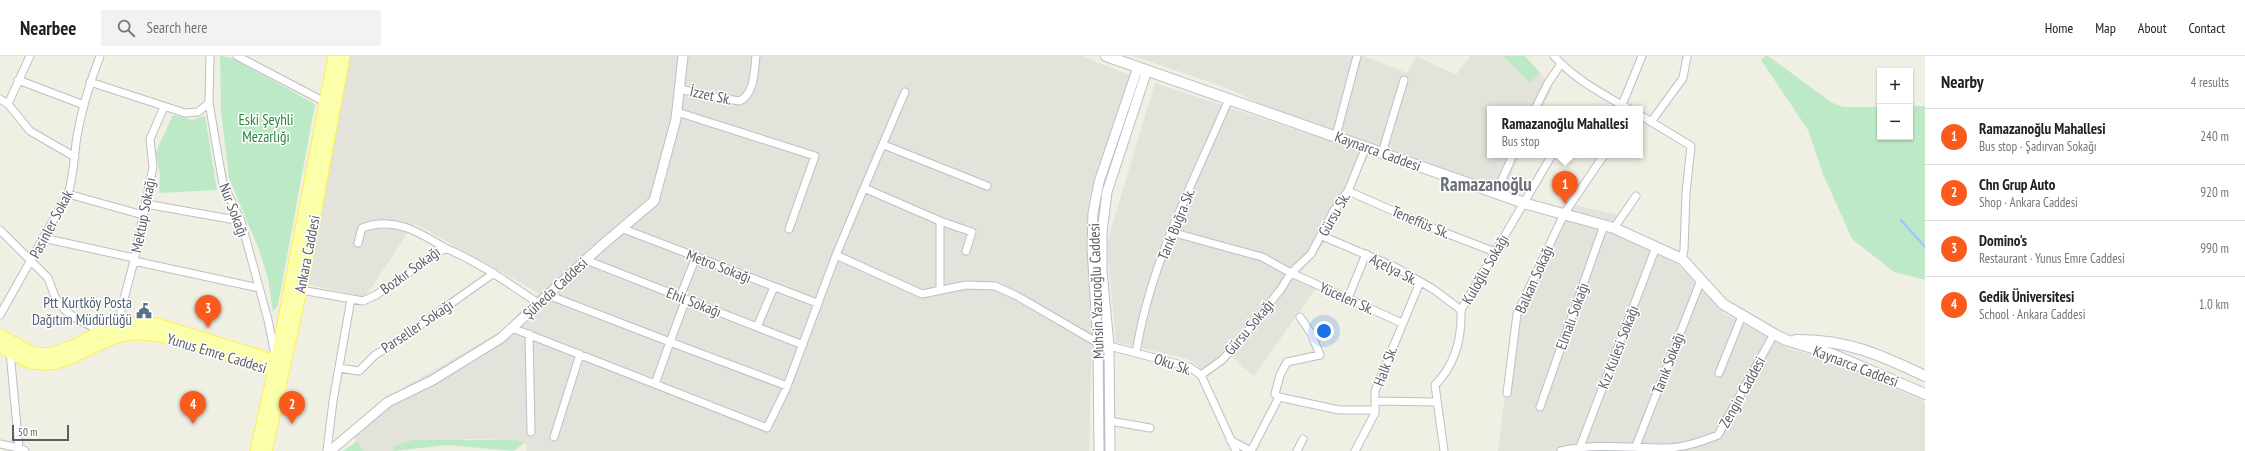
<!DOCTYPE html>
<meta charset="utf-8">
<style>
body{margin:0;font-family:"PT Sans Narrow",sans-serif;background:#f2f2f2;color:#222}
.controls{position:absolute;right:12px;top:12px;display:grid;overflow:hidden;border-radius:0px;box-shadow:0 1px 3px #0004}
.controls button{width:36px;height:36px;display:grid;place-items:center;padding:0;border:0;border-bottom:1px solid #e0e0e0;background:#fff;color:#222;font:20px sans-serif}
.scale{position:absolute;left:12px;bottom:10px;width:57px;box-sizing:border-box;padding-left:4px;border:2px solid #5b5e65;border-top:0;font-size:11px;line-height:14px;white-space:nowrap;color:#5b5e65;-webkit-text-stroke:3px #fff;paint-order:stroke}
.you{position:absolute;left:1324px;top:275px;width:14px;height:14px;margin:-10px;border:3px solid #fff;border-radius:50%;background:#1a73e8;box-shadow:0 0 0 6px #1a73e833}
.badge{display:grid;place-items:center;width:26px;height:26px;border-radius:50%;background:#fb5a1d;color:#fff;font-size:13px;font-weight:700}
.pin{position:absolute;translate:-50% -33px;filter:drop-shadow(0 1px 2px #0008)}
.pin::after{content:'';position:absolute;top:21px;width:14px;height:12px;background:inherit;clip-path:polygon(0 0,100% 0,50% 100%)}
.popup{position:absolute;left:1487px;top:50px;width:156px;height:52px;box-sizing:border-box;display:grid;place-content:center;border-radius:0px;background:#fff;filter:drop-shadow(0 1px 3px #0005);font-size:13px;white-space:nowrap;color:#767676}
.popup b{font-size:15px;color:#222}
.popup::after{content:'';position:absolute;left:50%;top:100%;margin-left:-8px;border:8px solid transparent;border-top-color:#fff}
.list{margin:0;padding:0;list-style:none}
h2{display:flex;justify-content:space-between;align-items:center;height:52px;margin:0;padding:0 16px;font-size:17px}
h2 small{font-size:13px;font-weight:400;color:#767676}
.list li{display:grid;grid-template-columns:26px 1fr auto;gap:12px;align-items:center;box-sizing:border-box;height:56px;padding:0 16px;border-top:1px solid #e0e0e0}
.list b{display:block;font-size:15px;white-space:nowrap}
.list p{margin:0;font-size:13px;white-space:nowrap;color:#767676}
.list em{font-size:13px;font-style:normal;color:#767676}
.icon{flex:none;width:22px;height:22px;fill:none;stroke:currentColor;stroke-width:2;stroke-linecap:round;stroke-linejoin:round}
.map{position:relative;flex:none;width:1925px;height:395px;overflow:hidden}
header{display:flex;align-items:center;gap:24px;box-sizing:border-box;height:56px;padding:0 20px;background:#fff;border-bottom:1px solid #e0e0e0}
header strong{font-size:19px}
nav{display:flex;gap:22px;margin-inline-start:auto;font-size:14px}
.search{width:280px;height:36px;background:#f2f2f2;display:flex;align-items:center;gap:10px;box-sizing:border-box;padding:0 14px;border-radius:0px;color:#767676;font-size:15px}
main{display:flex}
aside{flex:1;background:#fff}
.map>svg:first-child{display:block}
.industrial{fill:#e3e2db}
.green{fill:#bdeac6}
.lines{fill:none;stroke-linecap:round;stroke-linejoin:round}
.stream{stroke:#a4c5ff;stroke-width:2.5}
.minor-casing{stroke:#bdbfc6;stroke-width:9}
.tertiary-casing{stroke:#bdbfc6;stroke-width:11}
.secondary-casing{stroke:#c0c1ca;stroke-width:12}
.primary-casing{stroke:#fff04d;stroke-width:13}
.minor{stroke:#fff;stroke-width:7}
.tertiary{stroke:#fff;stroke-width:9}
.secondary{stroke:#fff;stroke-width:10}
.primary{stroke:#fcffa9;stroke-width:11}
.labels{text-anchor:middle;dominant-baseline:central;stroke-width:3;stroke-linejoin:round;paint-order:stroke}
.street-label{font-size:15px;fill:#5b5e65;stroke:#fff}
.park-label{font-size:15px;fill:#2b8441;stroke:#fff}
.service-label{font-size:15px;fill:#4e5e75;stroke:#fff;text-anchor:end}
.district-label{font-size:19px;font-weight:bold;fill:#6c7078;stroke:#fff}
</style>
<header>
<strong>Nearbee</strong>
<div class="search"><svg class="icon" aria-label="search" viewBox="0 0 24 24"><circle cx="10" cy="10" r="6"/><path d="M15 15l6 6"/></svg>Search here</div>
<nav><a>Home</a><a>Map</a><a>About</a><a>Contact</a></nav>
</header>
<main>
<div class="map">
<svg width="1925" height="395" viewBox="0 0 1925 395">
<rect width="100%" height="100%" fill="#f0efe3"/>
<path class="industrial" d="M348,0H1081L1130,19L1089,143L1087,178L1092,275L1089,395H527L526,386L517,384L467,383L392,391L394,395H363L348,374L384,343L503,274L539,237L414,167L365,241L307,228Z
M1134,0H1364L1407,17L1416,0L1456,19L1470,0H1525L1552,31L1542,53H1490V99H1520L1499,143L1368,98L1351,139L1326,185L1295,223L1316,232L1254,320L1231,300L1209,318L1188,303L1116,286L1107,187L1155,27L1364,96L1227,32Z
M1567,147L1618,159L1611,174L1677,208L1725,258L1789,293L1838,306L1925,346V395H1498L1515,259Z"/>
<path class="green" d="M220,0L232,2L315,48L278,249L273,256L268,222L259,194L229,122L221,55Z
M1503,0H1525L1540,17L1530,27Z
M1765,0H1768L1831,46L1843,51H1880V81H1910V50H1925V224L1894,216L1852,183L1823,118L1808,74L1761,4Z
M173,59L192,64L205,60L217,134L159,137L160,119L156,96Z
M413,384H516L526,386L513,395L447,389L394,395L392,391Z
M357,385L363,395H343Z"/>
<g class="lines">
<path class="stream" d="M1901,164L1925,191"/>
<defs>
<path id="minor" d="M210,0L209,47L223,128L241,165L268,264L275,299
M237,0L325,46
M1554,0C1574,23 1603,38 1629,53
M18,24L84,49
M90,26L185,57L198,56L209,47
M680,33L713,41L740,45C755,36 754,16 756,0
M0,43L8,48L30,75L75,101
M8,48L30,0
M1622,49L1642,0
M1535,53L1548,27L1561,8
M677,56L815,100L789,173
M1640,59L1691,90L1686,137L1684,194L1682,203
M1651,66L1683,22L1687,0
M1336,80L1357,0
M884,89L987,130
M1382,97L1404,24
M864,132L905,36
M1348,135L1425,169L1495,196
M1496,137L1513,99
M68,138L143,159
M146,148L241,165
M940,165L972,176L966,195
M621,172L817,247
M1614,172L1636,140
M0,174L48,222L55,241L65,254L74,261L100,275
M1171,176L1262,201L1291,217L1402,267
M1322,180L1395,211L1433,233L1461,254
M43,182L134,202
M445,192C479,206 508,227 538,247
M836,199L864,132L940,165V234
M586,204L803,289
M134,205L259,232
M301,234L363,245L376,239L445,192C419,176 394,160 362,172L358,187
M548,239L670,286L655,328
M680,241L696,201
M1348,242L1366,198
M686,243L670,286L787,330
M0,259L68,138C74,119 74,99 77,80C82,52 90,26 100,0
M121,269V254L134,205L153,111L150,83L164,51
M757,271L774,231
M512,272L767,372L786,333L836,199L922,238L966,229L995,230L1017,240L1098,287L1189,311L1201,319L1236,395
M529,278L531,376
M10,296L19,392L25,395
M1136,297C1150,207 1194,125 1229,43
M339,312L359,315L375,299L395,287L494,217
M1719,317L1742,260
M1201,319L1222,304L1242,282L1281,233L1291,217L1311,198L1333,156L1348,135L1366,91
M1507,337L1517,258L1564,158L1604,99
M1279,341L1275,338L1280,319L1287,306L1320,299L1311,277L1300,261
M1375,345L1436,346
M1540,351L1604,169
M1110,365L1150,372
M554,381L580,298
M1230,384L1251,395
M0,388L19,392
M1636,390L1701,224
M1580,391L1656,191
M327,395L333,345L351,243
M1251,395L1279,341L1339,354H1375
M1297,395L1303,383
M1355,395L1375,357V335L1420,226
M1444,395L1435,329C1456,308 1462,282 1461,254L1552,99
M1561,395C1595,387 1629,392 1665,392C1683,392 1701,386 1718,379L1774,278"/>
<path id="tertiary" d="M330,395L388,346L433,324L501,282L601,190L654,145L676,63L683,0
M1099,395L1098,287L1092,192L1093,157L1099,126L1138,11
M1110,395L1109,289L1102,215V176L1107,136L1147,14"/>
<path id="secondary" d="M1106,0L1527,148L1614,172L1682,203L1723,248L1774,278L1786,284L1832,298L1925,338
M1796,284C1846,283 1881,299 1925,320"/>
<path id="primary" d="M0,279L33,297L51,298L78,288L100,275L126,268H157L276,305L281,309
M0,290C9,295 19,303 29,306C70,318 99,276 139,278C183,279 232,301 274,315L280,313
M256,395L276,305L334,0
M266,395L301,234L344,0"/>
</defs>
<use href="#minor" class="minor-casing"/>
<use href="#tertiary" class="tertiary-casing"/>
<use href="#secondary" class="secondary-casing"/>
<use href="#primary" class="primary-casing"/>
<use href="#minor" class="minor"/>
<use href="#tertiary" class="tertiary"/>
<use href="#secondary" class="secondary"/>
<use href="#primary" class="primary"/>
</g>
<defs>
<symbol id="civic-bare" viewBox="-9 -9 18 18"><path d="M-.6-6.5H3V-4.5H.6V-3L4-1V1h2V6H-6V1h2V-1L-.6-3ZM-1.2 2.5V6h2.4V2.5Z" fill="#5c6f8a" stroke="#fff" stroke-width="2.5" paint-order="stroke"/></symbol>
</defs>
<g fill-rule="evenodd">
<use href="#civic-bare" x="133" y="244" width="22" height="22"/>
</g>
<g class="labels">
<g class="street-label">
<text transform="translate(711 39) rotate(12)">İzzet Sk.</text>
<text transform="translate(1378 95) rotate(20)">Kaynarca Caddesi</text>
<text transform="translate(234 154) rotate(69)">Nur Sokağı</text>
<text transform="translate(1334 158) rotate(-60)">Gürsu Sk.</text>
<text transform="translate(143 159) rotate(-79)">Mektup Sokağı</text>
<text transform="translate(1421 166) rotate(23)">Teneffüs Sk.</text>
<text transform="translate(51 168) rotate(-62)">Pasinler Sokak</text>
<text transform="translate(1176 168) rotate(-68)">Tarık Buğra Sk.</text>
<text transform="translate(307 198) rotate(-79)">Ankara Caddesi</text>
<text transform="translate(719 210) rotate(21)">Metro Sokağı</text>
<text transform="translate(1394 213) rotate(27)">Açelya Sk.</text>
<text transform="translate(1485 213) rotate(-60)">Kuloğlu Sokağı</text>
<text transform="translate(410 214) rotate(-36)">Bozkır Sokağı</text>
<text transform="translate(1534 223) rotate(-66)">Balkan Sokağı</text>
<text transform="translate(555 232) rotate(-43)">Şüheda Caddesi</text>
<text transform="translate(1096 235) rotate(-92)">Muhsin Yazıcıoğlu Caddesi</text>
<text transform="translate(1347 242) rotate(24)">Yücelen Sk.</text>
<text transform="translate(694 246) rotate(21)">Ehil Sokağı</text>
<text transform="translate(1572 260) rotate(-70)">Elmalı Sokağı</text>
<text transform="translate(417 270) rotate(-34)">Parseller Sokağı</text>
<text transform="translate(1249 271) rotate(-50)">Gürsu Sokağı</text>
<text transform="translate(1618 291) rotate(-69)">Kız Kulesi Sokağı</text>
<text transform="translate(217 297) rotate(17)">Yunus Emre Caddesi</text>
<text transform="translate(1668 307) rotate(-69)">Tanık Sokağı</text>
<text transform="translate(1173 308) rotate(19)">Oku Sk.</text>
<text transform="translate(1385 310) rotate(-69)">Halk Sk.</text>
<text transform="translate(1856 310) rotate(21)">Kaynarca Caddesi</text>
<text transform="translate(1742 336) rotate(-61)">Zengin Caddesi</text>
</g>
<g class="park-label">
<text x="266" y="63">Eski Şeyhli<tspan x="266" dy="17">Mezarlığı</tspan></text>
</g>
<g class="service-label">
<text x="132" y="246">Ptt Kurtköy Posta<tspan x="132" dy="17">Dağıtım Müdürlüğü</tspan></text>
</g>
<g class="district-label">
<text x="1486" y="128">Ramazanoğlu</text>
</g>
</g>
</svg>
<div class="controls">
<button>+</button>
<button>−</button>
</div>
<div class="scale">50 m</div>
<div class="you"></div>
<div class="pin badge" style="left:1565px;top:148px">1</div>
<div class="popup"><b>Ramazanoğlu Mahallesi</b>Bus stop</div>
<div class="pin badge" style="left:292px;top:368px">2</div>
<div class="pin badge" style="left:208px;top:272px">3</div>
<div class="pin badge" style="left:193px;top:368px">4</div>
</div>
<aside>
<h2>Nearby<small>4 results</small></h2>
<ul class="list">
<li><span class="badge">1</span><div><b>Ramazanoğlu Mahallesi</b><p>Bus stop · Şadırvan Sokağı</p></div><em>240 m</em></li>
<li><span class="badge">2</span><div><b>Chn Grup Auto</b><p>Shop · Ankara Caddesi</p></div><em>920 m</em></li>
<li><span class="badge">3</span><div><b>Domino's</b><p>Restaurant · Yunus Emre Caddesi</p></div><em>990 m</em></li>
<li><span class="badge">4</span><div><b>Gedik Üniversitesi</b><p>School · Ankara Caddesi</p></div><em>1.0 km</em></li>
</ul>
</aside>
</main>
